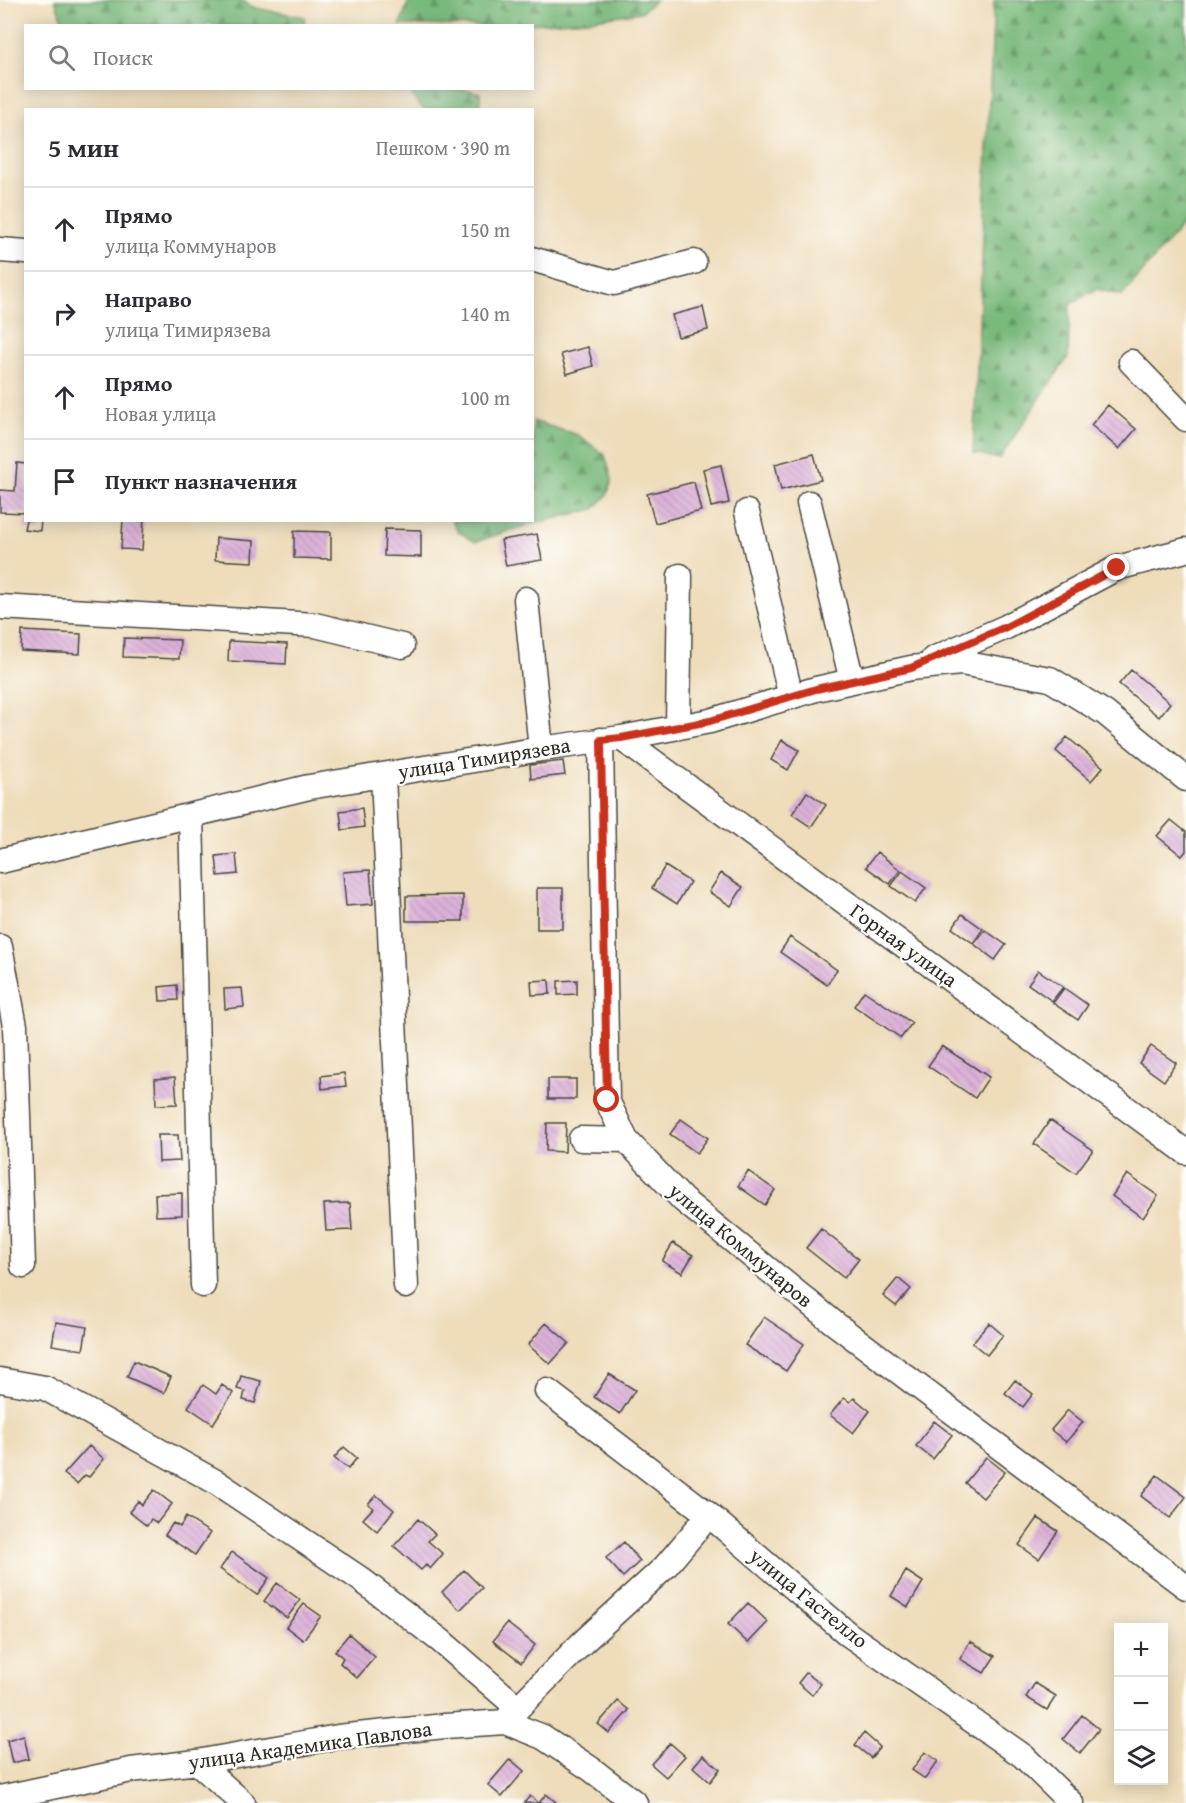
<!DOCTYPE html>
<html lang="ru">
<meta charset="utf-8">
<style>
body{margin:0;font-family:"Gentium Book Plus",serif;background:#f2f2f3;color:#2b2b33}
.controls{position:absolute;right:18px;bottom:18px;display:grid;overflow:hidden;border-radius:0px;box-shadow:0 3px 15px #0003}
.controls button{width:54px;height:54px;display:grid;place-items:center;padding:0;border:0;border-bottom:2px solid #e1e1e2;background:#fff;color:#2b2b33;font:30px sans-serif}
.stop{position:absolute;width:18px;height:18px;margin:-14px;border:4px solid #c8321e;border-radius:50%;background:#fff}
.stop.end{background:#c8321e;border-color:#fff;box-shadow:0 2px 6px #0008}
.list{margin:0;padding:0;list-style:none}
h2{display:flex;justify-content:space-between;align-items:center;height:78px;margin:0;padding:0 24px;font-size:26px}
h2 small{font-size:20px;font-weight:400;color:#7c7c81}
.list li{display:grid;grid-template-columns:39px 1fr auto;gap:18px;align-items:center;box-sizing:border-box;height:84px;padding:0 24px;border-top:2px solid #e1e1e2}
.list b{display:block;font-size:22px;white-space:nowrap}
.list p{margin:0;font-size:20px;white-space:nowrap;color:#7c7c81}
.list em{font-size:20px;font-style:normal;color:#7c7c81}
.icon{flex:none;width:33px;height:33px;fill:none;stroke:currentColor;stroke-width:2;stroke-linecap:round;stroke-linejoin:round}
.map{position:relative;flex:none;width:1186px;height:1803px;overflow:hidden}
.search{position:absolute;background:#fff;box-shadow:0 3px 15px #0003;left:24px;top:24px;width:510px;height:66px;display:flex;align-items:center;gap:15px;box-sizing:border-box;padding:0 21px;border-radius:0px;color:#7c7c81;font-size:22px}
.panel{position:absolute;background:#fff;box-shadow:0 3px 15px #0003;left:24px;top:108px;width:510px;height:414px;border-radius:0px}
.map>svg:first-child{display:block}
.forest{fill:url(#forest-firs);stroke:#527253;stroke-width:1.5}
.building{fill:url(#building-back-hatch)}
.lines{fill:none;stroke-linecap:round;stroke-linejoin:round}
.minor-casing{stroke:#484640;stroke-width:27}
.minor{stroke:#fff;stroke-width:24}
.route{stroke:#c8321e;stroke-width:8}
.labels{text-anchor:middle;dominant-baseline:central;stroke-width:4.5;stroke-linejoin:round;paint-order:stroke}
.street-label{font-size:21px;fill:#2b2b2b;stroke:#fdfcf7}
</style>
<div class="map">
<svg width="1186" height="1803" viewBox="0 0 1186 1803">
<defs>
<pattern id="forest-firs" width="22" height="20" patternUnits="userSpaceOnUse" patternTransform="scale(1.5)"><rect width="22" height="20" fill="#79b97b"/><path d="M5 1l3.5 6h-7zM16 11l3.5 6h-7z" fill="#639765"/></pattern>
<pattern id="building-back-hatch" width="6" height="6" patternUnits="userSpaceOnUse" patternTransform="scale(1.5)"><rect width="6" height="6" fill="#dcb1d9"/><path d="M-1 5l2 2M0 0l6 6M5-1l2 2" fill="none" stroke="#bd98ba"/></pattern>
</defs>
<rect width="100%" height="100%" fill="#fdfcf7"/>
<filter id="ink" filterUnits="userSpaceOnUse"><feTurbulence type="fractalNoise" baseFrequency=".0167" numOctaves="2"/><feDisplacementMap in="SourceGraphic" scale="12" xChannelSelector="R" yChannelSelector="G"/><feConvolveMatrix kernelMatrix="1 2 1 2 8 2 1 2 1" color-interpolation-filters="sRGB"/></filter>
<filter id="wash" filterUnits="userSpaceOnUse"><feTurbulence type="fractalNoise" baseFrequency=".008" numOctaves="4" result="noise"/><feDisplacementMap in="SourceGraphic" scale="24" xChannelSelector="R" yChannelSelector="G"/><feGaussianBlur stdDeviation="1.35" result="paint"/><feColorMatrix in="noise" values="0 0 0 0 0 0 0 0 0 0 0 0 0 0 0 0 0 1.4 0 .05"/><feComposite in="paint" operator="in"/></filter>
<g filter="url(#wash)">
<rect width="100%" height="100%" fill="#eedcba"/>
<path class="forest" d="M55,0H241L255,8L305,17L304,26H215L209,23L205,26L64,25Z
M409,0H656L641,12L588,20L500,26L400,25Z
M994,0H1186V221L1122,296L1097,289L1070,304L1068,357L999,459L973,453Z
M417,88L465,89L480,93V109H424L418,104L410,90Z
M533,421L578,435L605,455L612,480L607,495L594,509L527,525L475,542L458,531L452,521L532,520Z"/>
<g id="blocks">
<path class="building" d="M703,307L708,330L678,337L672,315Z
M588,347L593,366L567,374L561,354Z
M1108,405L1136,429L1119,449L1091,425Z
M814,454L821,480L781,490L775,464Z
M17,463L26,464V513L0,512V490L15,491Z
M721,465L729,503L711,507L703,469Z
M694,482L701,511L655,523L647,494Z
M26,520H41L40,531L24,529Z
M123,520L144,521L142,550L121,549Z
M385,529L421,530V557L384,556Z
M294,531L331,532V559L294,558Z
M537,534L542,560L506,566L501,540Z
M216,538L254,541L253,562L215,560Z
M22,631L81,634L80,654L21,651Z
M124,638L180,640L179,659L123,657Z
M229,641L287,644L286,664L228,661Z
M1131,670L1170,703L1159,717L1119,684Z
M1067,737L1103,767L1091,781L1056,751Z
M782,740L799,750L788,770L771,760Z
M563,761L565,775L531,779L530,765Z
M807,792L826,805L811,827L792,814Z
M362,808L364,827L342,830L340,811Z
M1171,820L1186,832V851L1182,856L1157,836Z
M877,852L900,870L890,884L866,867Z
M236,854L238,874L218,876L216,856Z
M665,866L690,882L677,904L652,888Z
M370,870L373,904L346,906L343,872Z
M902,871L926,888L915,903L891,886Z
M721,873L743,887L731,906L709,892Z
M537,888H563V929H537Z
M463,895V921H406V896Z
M962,914L983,929L973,943L952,928Z
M985,930L1006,945L995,960L974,944Z
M790,937L837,970L827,985L780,952Z
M1038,970L1063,987L1052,1001L1028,984Z
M549,980L550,994L532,995L531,981Z
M577,980V994L558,995V981Z
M177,985L178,1000L160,1001L159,987Z
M242,988L244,1007L225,1009L224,989Z
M1064,988L1088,1005L1078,1020L1053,1003Z
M864,991L912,1023L901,1038L854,1006Z
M942,1046L989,1077L975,1098L928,1066Z
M1151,1046L1176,1063L1164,1081L1139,1063Z
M344,1073L346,1086L322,1089L321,1076Z
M175,1077L177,1104L156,1105L155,1079Z
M548,1079H576V1099H548Z
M681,1119L708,1138L697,1153L670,1134Z
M1050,1120L1093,1150L1076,1173L1034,1144Z
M547,1123H566L565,1152L546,1151Z
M158,1135H178L180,1161L159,1162Z
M748,1171L775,1190L765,1205L738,1186Z
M1127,1174L1158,1196L1143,1218L1112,1196Z
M182,1193V1215L156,1216L155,1194Z
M350,1203L352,1230L326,1231L324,1204Z
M821,1229L859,1259L844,1278L806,1248Z
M673,1243L693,1255L682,1273L662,1261Z
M898,1278L911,1289L896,1306L883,1296Z
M764,1317L804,1344L786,1371L745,1345Z
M56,1322L87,1327L83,1350L52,1345Z
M546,1323L569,1343L550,1364L528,1345Z
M989,1323L1003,1335L987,1355L972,1343Z
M134,1361L171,1377L164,1393L127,1377Z
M609,1374L635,1390L620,1414L594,1397Z
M241,1376L261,1381L255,1403L243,1400L245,1391L237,1389Z
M1015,1380L1033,1394L1023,1407L1005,1393Z
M203,1385L216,1394L222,1385L233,1393L213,1424L188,1407Z
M844,1398L850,1402L854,1398L870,1411L853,1433L830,1415Z
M1068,1410L1083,1422L1066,1442L1051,1430Z
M934,1421L952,1435L933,1459L916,1446Z
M89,1446L104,1459L89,1477L85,1475L77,1484L64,1474Z
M344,1447L357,1458L348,1469L334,1458Z
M986,1457L1005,1472L983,1498L965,1483Z
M1157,1475L1186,1497L1170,1518L1141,1496Z
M154,1490L172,1504L157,1523L151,1519L147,1526L129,1512L138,1501L142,1505Z
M376,1495L394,1510L377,1531L363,1519L373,1508L368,1504Z
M186,1517L210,1533L195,1555L165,1535L173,1523L180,1527Z
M1038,1518L1058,1531L1039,1559L1019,1545Z
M418,1519L435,1534L428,1541L443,1554L430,1569L426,1565L421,1570L394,1546Z
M624,1542L640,1561L623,1577L606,1558Z
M232,1552L269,1578L257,1595L220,1569Z
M464,1570L482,1588L460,1610L442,1592Z
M906,1571L923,1582L908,1607L891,1596Z
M277,1583L300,1600L287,1618L264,1601Z
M748,1603L768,1622L748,1643L728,1624Z
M304,1604L321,1616L303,1640L286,1627Z
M507,1623L535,1645L521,1663L493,1641Z
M349,1634L375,1657L357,1678L340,1663L343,1658L335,1651Z
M970,1641L995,1656L984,1673L960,1659Z
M806,1673L821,1684L812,1695L798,1683Z
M1035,1683L1056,1696L1047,1710L1026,1697Z
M618,1701L629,1710L609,1733L598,1724Z
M1082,1715L1099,1729L1080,1753L1063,1739Z
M864,1733L880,1747L871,1758L855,1745Z
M24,1735L29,1759L12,1763L7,1740Z
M670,1743L685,1756L666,1777L651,1764Z
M925,1752L938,1761L925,1779L912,1770Z
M703,1755L720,1769L710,1782L693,1767Z
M510,1759L524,1771L502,1797L488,1785Z
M546,1794L557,1803H524L530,1796L539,1803Z"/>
</g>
</g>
<g filter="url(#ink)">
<use href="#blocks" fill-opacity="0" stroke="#484640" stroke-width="1.5"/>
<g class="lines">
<defs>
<path id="minor" d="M0,250L26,252
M532,259L614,283L694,262
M1131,362L1186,419
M809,503L852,681
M747,512L791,697
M526,599L541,749
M0,607L315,625L402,646
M933,659L1006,627L1117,568L1186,550
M678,727L680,576
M621,738L1186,1152
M601,740L607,1100L626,1140L683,1200L834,1323L1186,1587
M383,775L406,1286
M191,816L203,1285
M0,861L309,787L541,749L621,738L710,721L816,689L911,668L961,663L1050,679L1105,713L1186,779
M0,947L15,1026L23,1266
M581,1139L626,1140
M0,1380L45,1388L216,1482L359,1578L441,1641L518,1708
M547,1391L709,1515L848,1634L1023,1756L1071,1803
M508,1718L582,1643L665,1567L709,1515
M197,1762L243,1803
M0,1798L131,1770L197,1762L338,1737L445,1726L505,1722L543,1737L591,1769L635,1803"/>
</defs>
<use href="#minor" class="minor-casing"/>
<use href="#minor" class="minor"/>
</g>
</g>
<g class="lines" filter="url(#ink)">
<path class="route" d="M607,1100L601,740L621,738L710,721L816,689L911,668L1006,627L1117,568"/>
</g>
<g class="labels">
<g class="street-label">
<text transform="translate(484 758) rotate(-9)">улица Тимирязева</text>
<text transform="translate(904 945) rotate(36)">Горная улица</text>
<text transform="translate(741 1245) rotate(40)">улица Коммунаров</text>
<text transform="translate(809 1598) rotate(39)">улица Гастелло</text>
<text transform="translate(310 1745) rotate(-8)">улица Академика Павлова</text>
</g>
</g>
</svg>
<div class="controls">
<button>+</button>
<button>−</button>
<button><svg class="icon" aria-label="layers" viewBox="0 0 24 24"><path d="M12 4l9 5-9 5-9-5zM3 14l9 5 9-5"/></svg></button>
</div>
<div class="stop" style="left:607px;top:1100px"></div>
<div class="stop end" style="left:1117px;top:568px"></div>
<div class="search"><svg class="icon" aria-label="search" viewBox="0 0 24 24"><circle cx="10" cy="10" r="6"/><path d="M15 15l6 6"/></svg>Поиск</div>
<section class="panel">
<h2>5 мин<small>Пешком · 390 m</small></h2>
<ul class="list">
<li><svg class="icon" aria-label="ahead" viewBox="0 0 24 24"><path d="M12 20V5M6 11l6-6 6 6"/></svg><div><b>Прямо</b><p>улица Коммунаров</p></div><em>150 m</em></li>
<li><svg class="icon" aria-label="right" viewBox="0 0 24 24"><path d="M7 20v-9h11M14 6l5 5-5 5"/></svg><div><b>Направо</b><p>улица Тимирязева</p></div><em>140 m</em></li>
<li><svg class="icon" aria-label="ahead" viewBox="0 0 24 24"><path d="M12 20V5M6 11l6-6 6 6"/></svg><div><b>Прямо</b><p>Новая улица</p></div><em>100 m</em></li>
<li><svg class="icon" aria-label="arrive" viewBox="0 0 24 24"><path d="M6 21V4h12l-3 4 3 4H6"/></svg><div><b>Пункт назначения</b></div></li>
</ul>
</section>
</div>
